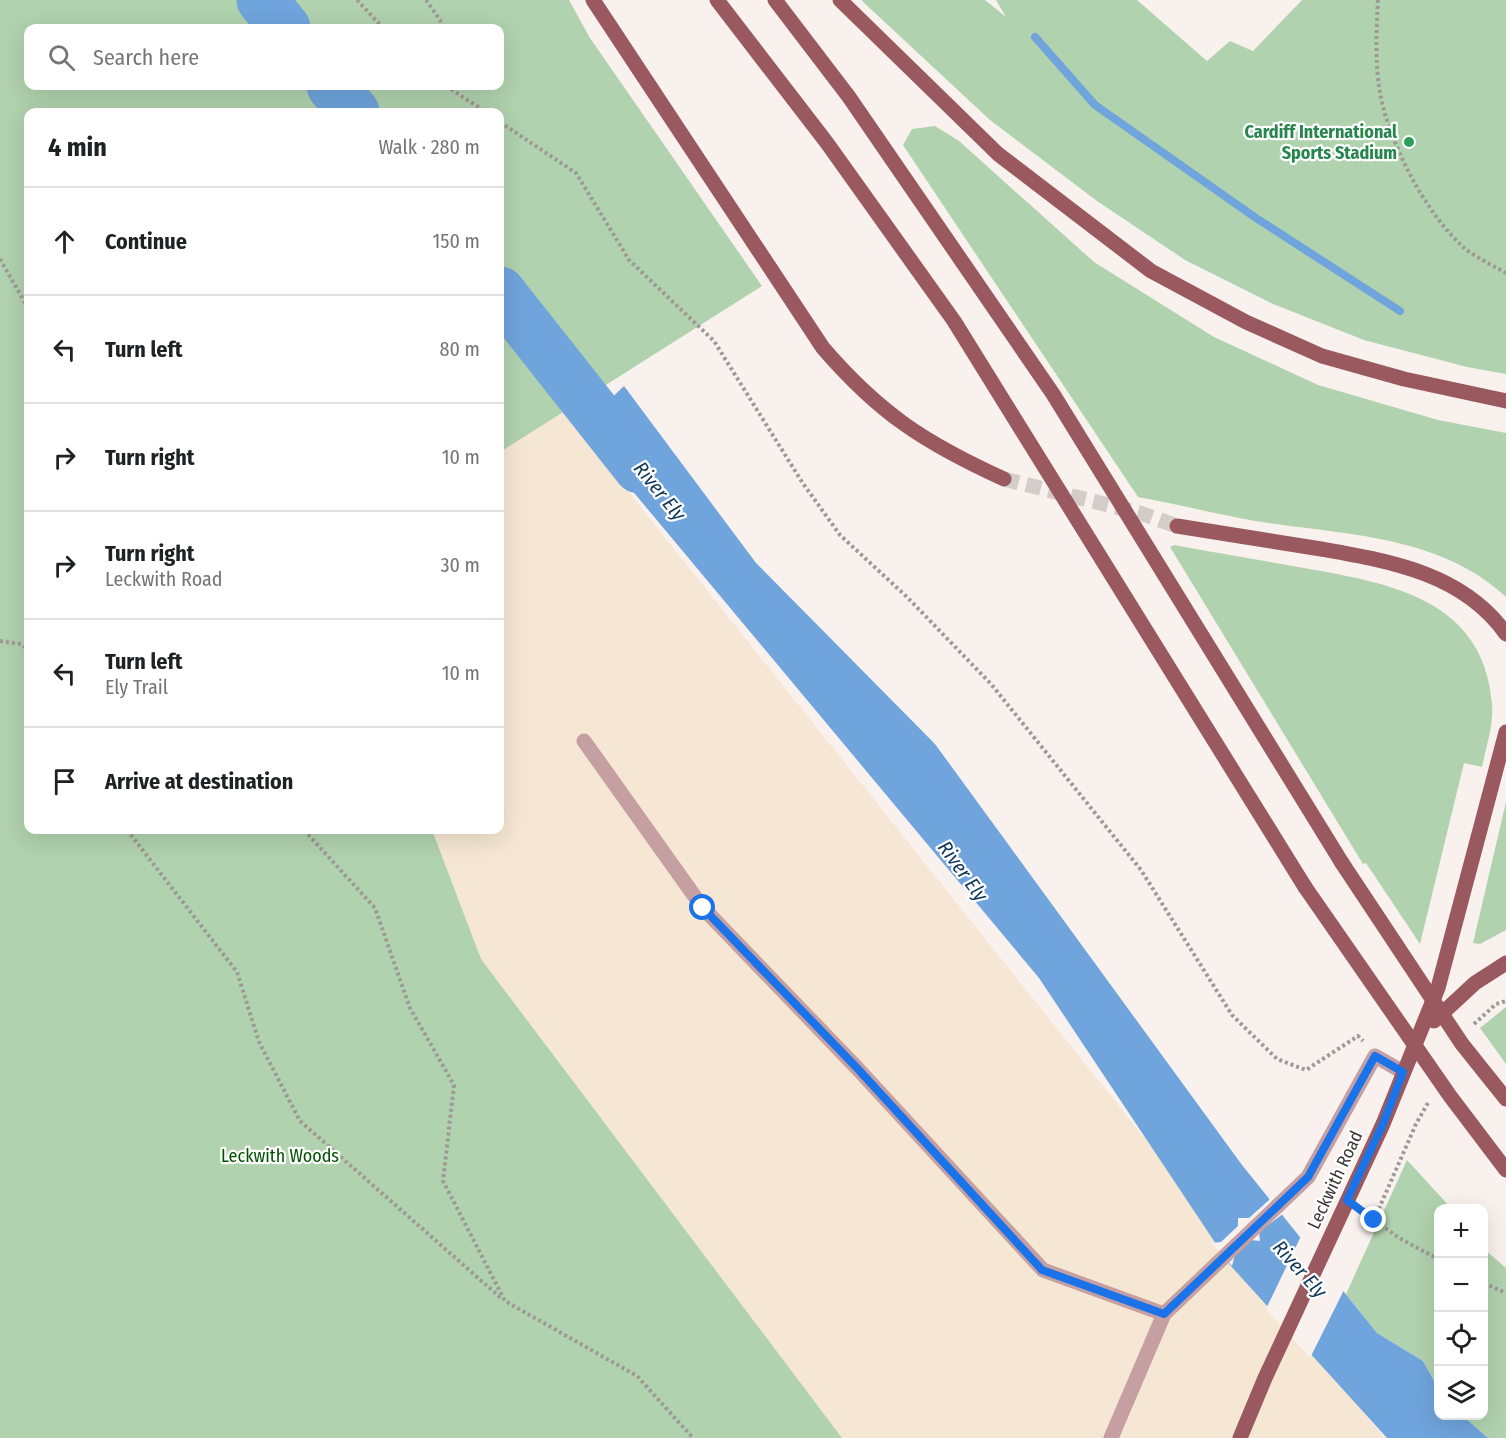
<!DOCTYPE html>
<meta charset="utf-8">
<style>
body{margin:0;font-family:"Fira Sans Condensed",sans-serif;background:#f2f2f2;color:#202124}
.controls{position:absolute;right:18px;bottom:18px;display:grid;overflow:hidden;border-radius:12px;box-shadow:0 6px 24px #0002}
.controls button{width:54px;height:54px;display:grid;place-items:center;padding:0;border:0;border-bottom:2px solid #e0e0e0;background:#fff;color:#202124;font:30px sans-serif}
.stop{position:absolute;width:18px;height:18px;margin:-14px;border:4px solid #1a73e8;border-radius:50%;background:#fff}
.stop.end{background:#1a73e8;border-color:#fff;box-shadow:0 2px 6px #0008}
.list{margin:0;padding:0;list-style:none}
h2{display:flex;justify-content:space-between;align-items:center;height:78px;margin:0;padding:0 24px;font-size:26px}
h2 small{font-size:20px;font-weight:400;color:#757577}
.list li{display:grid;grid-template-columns:39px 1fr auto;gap:18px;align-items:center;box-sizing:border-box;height:108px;padding:0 24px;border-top:2px solid #e0e0e0}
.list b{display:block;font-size:22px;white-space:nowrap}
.list p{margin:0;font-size:20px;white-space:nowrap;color:#757577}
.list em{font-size:20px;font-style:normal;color:#757577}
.icon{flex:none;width:33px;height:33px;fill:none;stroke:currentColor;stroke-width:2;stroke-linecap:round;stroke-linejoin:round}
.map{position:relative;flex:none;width:1506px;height:1438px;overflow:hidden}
.search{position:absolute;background:#fff;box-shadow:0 6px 24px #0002;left:24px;top:24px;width:480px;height:66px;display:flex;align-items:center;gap:15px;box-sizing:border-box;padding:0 21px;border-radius:12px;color:#757577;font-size:22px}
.panel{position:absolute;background:#fff;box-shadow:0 6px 24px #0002;left:24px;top:108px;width:480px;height:726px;border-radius:12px}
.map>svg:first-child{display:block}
.industrial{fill:#f5e7d3}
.green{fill:#b1d2ae;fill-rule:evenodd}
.water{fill:#6fa4dc}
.pier{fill:#f9f1ee}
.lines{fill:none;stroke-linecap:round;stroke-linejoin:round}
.stream{stroke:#6fa4dc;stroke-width:8}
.river{stroke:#6fa4dc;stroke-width:51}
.major-tunnel{stroke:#d3ccc9;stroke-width:15;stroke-dasharray:15 8;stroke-linecap:butt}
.path{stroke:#9e9896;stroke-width:4;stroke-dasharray:3 3;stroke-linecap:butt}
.minor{stroke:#c59fa1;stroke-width:15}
.major{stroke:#99595e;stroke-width:15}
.major-bridge{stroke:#99595e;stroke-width:15}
.route{stroke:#1a73e8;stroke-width:8}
.leisure-dot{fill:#2e9e5b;stroke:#fff;stroke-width:2}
.labels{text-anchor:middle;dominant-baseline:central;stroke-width:4.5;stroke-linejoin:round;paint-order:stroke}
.leisure-label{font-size:18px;font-weight:bold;fill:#27864d;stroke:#fff;text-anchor:end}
.park-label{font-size:18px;fill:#005302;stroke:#fff}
.street-label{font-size:18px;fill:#393635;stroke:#fff}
.water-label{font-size:20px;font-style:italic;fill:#0e3559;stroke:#fff}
</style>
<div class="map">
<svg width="1506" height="1438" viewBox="0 0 1506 1438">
<rect width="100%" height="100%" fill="#f9f1ee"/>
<path class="industrial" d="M563,410L1384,1438H842L481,959L432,830H500V452Z"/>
<path class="green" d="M0,0H569L590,38L762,286L500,452V112H28V830H432L481,959L842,1438H0ZM28,28H500V86H28Z
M861,0H985L1006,17L996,0H1137L1207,61L1230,41L1253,51L1302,0H1506V374L1467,367L1364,340L1273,304L1185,260L1097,201L990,120Z
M935,126L959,141L1094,262L1214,337L1318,385L1438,420L1506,433V597C1439,534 1341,535 1255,521C1216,514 1177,504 1138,497L903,145L912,129Z
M1174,545C1217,553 1260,560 1304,568C1388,583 1484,598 1492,704C1494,724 1486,747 1482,767L1464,763L1420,944L1366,863L1363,864L1170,547Z
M1506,802V930L1480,944L1473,943Z
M1506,1007V1064L1480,1028Z
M1407,1160L1451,1208H1438V1388L1423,1361L1377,1333L1346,1294Z
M1484,1249L1506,1268V1438H1488L1463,1416H1484Z"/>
<path class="water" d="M624,386L756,563L935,744L1242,1165L1377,1333L1423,1361L1438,1388V1416H1463L1488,1438H1387L1230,1265L1039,978L580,428Z"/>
<path class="pier" d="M1270,1195L1284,1213L1259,1232L1260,1241L1251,1240L1235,1255L1232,1266L1211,1243L1221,1242L1238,1226V1218H1249L1269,1200Z
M1302,1234L1345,1288L1310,1358L1266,1309Z"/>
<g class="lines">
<path class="stream" d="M1035,37L1095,105L1256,218L1400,311"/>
<path class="river" d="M262,0L285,28
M332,86L354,112
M500,292L639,468"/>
<path class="major-tunnel" d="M1004,479L1140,513L1177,526"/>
<path class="path" d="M357,0L383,28
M426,0L440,20L442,28
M1378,0C1376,37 1374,77 1385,114C1399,160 1427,213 1463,247C1475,257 1492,265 1506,273
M446,86L486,112
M500,122L576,173L629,260L714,341L802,482L840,535L907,597L991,684L1141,870L1232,1015L1277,1059L1306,1070L1358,1036L1363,1041
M0,259L28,308
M0,641L21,644L28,649
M127,830L237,972L259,1042L300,1121L502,1299
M304,830L375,908L410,1008L454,1085L443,1181L505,1301L637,1376L693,1438
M1474,1024L1496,1004L1506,1001
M1366,1214L1399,1238L1438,1259
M1374,1220L1416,1124L1429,1101
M1484,1283L1506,1293"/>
<path class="minor" d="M584,741L703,908L857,1068L1043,1270L1164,1314
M1111,1438L1164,1314L1308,1177L1375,1056L1403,1072"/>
<path class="major" d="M593,0L823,348C880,414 925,443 1004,479
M717,0L827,143L954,321L1305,887
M775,0L849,97L1053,394L1342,863
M840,0L998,154L1151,271L1246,322L1322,356L1404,379L1506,401
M1177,526C1225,534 1273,541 1321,549C1389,561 1463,573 1506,634
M1434,1021L1475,983L1506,963
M1240,1438L1265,1378L1383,1124L1438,988L1506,732"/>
<path class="major-bridge" d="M1342,863L1462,1044L1506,1099
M1305,887L1450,1096L1506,1170"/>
</g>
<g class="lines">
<path class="route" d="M703,908L857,1068L1042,1270L1164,1314L1308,1177L1375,1056L1403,1072L1383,1124L1347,1200L1374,1220"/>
</g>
<circle class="leisure-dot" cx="1409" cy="142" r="6"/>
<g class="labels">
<g class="leisure-label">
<text x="1397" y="132">Cardiff International<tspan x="1397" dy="21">Sports Stadium</tspan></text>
</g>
<g class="park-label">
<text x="280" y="1156">Leckwith Woods</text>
</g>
<g class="street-label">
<text transform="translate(1335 1180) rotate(-65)">Leckwith Road</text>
</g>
<g class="water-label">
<text transform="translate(660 491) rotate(51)">River Ely</text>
<text transform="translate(963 871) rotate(54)">River Ely</text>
<text transform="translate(1300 1269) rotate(48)">River Ely</text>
</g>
</g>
</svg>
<div class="controls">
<button>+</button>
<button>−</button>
<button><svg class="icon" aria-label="locate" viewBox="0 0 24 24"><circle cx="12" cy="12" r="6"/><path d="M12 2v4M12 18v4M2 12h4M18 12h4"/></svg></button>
<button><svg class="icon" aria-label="layers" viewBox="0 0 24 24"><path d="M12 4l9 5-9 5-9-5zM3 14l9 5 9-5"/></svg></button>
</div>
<div class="stop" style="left:703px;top:908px"></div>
<div class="stop end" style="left:1374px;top:1220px"></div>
<div class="search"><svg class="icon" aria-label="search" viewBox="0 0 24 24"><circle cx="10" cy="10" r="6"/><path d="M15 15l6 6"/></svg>Search here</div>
<section class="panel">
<h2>4 min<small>Walk · 280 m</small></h2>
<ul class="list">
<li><svg class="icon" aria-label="ahead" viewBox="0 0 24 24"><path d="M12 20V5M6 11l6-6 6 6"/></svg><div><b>Continue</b></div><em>150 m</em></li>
<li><svg class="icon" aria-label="left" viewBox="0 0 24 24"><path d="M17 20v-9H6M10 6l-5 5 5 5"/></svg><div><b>Turn left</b></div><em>80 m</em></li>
<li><svg class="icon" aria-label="right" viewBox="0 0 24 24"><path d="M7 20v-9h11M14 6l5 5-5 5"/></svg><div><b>Turn right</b></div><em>10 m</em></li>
<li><svg class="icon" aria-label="right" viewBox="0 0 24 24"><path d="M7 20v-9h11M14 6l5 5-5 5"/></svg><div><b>Turn right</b><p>Leckwith Road</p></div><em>30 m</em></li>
<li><svg class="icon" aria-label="left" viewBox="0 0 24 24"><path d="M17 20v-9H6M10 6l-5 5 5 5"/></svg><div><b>Turn left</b><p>Ely Trail</p></div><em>10 m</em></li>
<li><svg class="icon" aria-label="arrive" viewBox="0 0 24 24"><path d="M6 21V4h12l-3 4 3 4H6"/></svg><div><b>Arrive at destination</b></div></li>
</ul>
</section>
</div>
